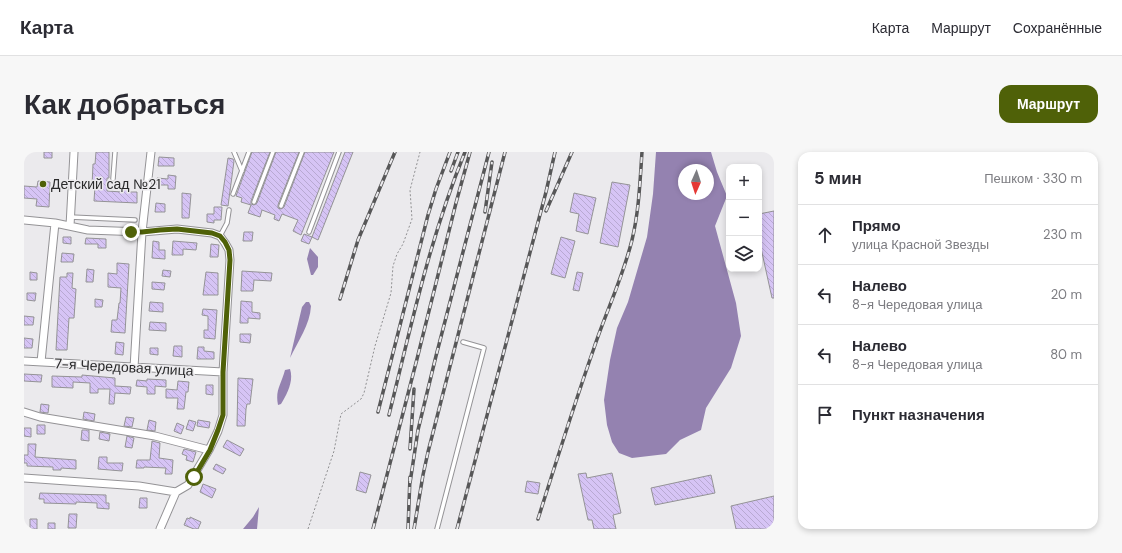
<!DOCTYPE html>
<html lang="ru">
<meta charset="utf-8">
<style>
body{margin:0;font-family:"DM Sans",sans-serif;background:#f7f7f7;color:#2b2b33}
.controls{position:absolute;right:12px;top:12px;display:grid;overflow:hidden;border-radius:8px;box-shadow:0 2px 6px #0003}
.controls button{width:36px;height:36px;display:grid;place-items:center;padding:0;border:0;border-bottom:1px solid #e1e1e2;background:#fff;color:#2b2b33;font:20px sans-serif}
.compass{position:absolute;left:654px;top:12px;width:36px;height:36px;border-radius:50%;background:#fff;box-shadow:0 2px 6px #0003;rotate:183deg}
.stop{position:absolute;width:12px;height:12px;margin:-9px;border:3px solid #4f6108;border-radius:50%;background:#fff}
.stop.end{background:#4f6108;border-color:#fff;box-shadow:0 1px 4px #0008}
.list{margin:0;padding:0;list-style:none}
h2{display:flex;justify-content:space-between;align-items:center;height:52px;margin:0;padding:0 16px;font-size:17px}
h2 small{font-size:13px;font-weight:400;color:#7c7c81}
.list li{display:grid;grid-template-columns:26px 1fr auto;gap:12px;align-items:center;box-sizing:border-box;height:60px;padding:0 16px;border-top:1px solid #e1e1e2}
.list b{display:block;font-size:15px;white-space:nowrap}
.list p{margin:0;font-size:13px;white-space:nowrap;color:#7c7c81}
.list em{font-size:13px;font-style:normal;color:#7c7c81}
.icon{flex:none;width:22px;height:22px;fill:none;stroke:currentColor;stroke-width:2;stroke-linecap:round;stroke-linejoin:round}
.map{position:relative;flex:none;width:750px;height:377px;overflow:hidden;border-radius:12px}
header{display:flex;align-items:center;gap:24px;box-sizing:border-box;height:56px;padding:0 20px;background:#fff;border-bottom:1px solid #e1e1e2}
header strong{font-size:19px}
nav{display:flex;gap:22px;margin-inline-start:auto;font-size:14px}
.intro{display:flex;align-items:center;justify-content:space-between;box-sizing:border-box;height:96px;padding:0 24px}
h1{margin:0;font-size:28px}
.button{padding:10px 18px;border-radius:12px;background:#4f6108;color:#fff;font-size:14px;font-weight:700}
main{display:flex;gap:24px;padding:0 24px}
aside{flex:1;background:#fff;border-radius:12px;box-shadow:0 2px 6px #0003}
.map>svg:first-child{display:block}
.water{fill:#9482b0;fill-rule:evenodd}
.building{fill:url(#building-back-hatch);stroke:#949396}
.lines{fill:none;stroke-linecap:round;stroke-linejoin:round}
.lane-casing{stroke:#949396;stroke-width:5.5}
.street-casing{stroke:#949396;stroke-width:9}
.path{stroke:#909092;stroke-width:1;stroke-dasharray:2 2;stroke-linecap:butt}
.lane{stroke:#fff;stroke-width:3.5}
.street{stroke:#fff;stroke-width:7}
.rail-casing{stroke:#575758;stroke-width:3.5}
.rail{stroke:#ebeaed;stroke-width:2;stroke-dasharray:6;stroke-linecap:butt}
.route{stroke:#4f6108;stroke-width:5}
.poi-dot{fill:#4f6108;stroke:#ebeaed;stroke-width:1.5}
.labels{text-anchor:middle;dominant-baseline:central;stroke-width:3;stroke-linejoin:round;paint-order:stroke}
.poi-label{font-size:14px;fill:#2a2a2b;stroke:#ebeaed;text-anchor:start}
.street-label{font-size:14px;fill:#2a2a2b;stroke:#ebeaed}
</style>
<header>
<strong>Карта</strong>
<nav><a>Карта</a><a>Маршрут</a><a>Сохранённые</a></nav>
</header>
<div class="intro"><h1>Как добраться</h1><a class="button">Маршрут</a></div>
<main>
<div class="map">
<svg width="750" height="377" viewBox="0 0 750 377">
<defs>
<pattern id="building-back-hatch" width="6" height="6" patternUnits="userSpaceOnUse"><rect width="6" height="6" fill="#d6c4f5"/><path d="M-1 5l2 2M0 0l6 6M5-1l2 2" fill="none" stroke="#b8a9d2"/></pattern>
</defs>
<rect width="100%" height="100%" fill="#ebeaed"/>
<path class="water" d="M632,0H687L693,20L703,44L691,74L712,151L717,184L707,216L682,256L677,278L656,288L642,302L608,306L595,301L588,290L583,273L580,248L586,208L593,176L604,150L623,85L629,42ZM660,18H684V42H660Z
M286,96L294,105V115L289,123H287L283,107Z
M282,150H285L287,154C286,173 274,189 266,206L278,155Z
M266,217C270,229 263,242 257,252L254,253C251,238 257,233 261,218Z
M235,355L233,377H219L229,365Z"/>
<path class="building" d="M20,0H28V6H20Z
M72,0H85V26H83V39L98,40V37H105V40H113V51L70,49L71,34H68L69,12H71Z
M228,0H246L227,49V52L230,53L233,51L252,0H275L254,53V56L257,57L260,55L281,0H310L277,83L269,79L274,68L258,62L255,69L250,67L251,63L238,58L236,65L224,61L227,53L217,50L218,46L212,44Z
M321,0H329L294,88L288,85Z
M135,5L150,6V14H134Z
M204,6L209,7L210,9L204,54L197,53Z
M144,23L152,24L151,37H144V33H133V26L144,27Z
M14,29L26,30L25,55L12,54L13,47L0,46V34L13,35Z
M588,30L606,33L594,95L576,91Z
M158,41L167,42L165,66H158Z
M550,41L572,46L564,82L552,79L555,62L546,60Z
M132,51L141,52V60H131Z
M190,55H198L197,68H190V71L183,70V62H190Z
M750,59V146H748L735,87V62Z
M220,80H229L228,89H219Z
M280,82L288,85L285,92L277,89Z
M39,85H47V92L39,91Z
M537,85L551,89L541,126L527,122Z
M62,86L82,87V96H74V92H61Z
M129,89L135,90V98H141V107L128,106Z
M149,89L173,91L172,98L159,97V103H148Z
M187,92L195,93L194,105H186Z
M38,101L50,102L49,110H37Z
M93,111L105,112L101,181L87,180L88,168H93L95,151H96L97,136L84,135V121L93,122Z
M63,117L70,118L69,130H62Z
M139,118L147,119L146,125L138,124Z
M218,119L248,121L247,129L230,128L229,139H217Z
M6,120L13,121V128H6Z
M182,120L194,121V143H179Z
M553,120L559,121L555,139L549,138Z
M43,121H49L48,136L52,137L50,166H45L43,198H32L36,125H43Z
M128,130L141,131L140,138L128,137Z
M3,141H12L11,149L3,148Z
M71,147L79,148L78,155H71Z
M217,149L228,150V160L236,161V167L224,166V171H216Z
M126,150L139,151V160L125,159Z
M179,157L193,158L191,187L180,186V178H184V164L178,163Z
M0,164L10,165L9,173H0Z
M126,170L142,171V179L125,178Z
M216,182H227L226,191L216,190Z
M0,186L9,187L8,196H0Z
M92,190L100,191L99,203L91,202Z
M150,194H158V205L149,204Z
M174,195H180V199L190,200V207H173Z
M126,196H134V203L126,202Z
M0,222L18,223L17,230L0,229Z
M58,223L91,226V234L107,235L106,242L91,241L90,252H85L86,237H74V241H66V231L49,230V236L28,235V224L58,225Z
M214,226L229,227L226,252H223L222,257L221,274H213Z
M123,227L142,228V235L131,234V242H123V235L112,234L113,228L123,229Z
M154,229L165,230L164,240H162L160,257H153L154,246H142V237L153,238Z
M182,233H189V243L182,242Z
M17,252L25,253L24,261L16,260Z
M60,260L71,262L70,269L59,267Z
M102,265L110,266L108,275L100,274Z
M125,268L132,270L131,279L123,278Z
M165,268L172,270L169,279L162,277Z
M174,268L186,270L185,276L173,274Z
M153,271L160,274L157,282L150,279Z
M13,273H21V282H13Z
M0,276H7V285L0,284Z
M58,278H65V289L57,288Z
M76,280L86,282L85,289L75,287Z
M103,284L110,286L108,296L101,295Z
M203,288L220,297L216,304L199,295Z
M128,289L136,291L135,306L149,308L148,322H141L142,316L120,315V316H112L113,308H126Z
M4,292H12L11,305L52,308V317L37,316V318H29V315L3,314V311H0V303H4Z
M160,297L172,300L169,310L162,308L163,304L158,302Z
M75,305H83V311H99L98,319L74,317Z
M192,312L202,317L199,322L189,317Z
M336,320L347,323L342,341L332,338Z
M562,321L563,326L588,321L597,361L589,363L592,377H570L568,368H564L554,322Z
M687,323L691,341L631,353L627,336Z
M503,329L516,331L514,342L501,340Z
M179,332L192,337L188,346L176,340Z
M16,341L82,343V351H85V357L73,356V351L52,350V352L20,351V347H15Z
M750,344V377H712L707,354Z
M116,346H123V356H115Z
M45,362H53L52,376H44Z
M166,365L177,370L174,377H170L160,373L163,366L166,367Z
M6,367H13V377H6Z
M24,371H31V377H24Z"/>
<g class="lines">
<defs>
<path id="lane" d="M210,0L218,19
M89,27L91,0
M209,42L225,0
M230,50L249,0
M257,54L278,0
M46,65L111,68
M285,80L315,0
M196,84L203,71L205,58
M413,377L460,196L439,190"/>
<path id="street" d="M0,68L31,71L64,78L118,80L153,77L188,81L196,84L201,91L205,98L206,108L199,220V263L194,279L185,298L164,333L152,340L136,377
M46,74L50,0
M0,209L199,220
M17,210L31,71
M110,216L118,80L127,0
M0,260L16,265L131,284L185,298
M0,326L115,334L152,340"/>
</defs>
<use href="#lane" class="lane-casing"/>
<use href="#street" class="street-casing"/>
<path class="path" d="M284,377L310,299L317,262L337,247L340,241L351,194L367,141L369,114L373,102L379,92L388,67L386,38L396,0"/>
<use href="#lane" class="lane"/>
<use href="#street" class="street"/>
<defs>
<path id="rail" d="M427,19L434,0
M522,59L548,0
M461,60L468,10
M316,147L334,88L371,0
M354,260L404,63L412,37L426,0
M365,263C387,174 406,85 441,0
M386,297L390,237
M386,331L394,278L412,204L465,0
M514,367C532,310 550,253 570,196C582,160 599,125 608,88C615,59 616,29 618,0
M349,377L393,207L432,51L446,0
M384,377L386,325
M390,377L399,323L404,300L481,0
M433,377L522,40L531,0"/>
</defs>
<use href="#rail" class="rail-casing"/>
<use href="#rail" class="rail"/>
</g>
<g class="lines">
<path class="route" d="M107,80H118L136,78L153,77L188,81L196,84L201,90L205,98L206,108L199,220V263L194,278L186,298L170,325"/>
</g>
<circle class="poi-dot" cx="19" cy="32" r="4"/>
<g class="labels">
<g class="poi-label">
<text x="27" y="32">Детский сад №21</text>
</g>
<g class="street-label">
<text transform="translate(100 215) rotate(3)">7-я Чередовая улица</text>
</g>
</g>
</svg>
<div class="controls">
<button>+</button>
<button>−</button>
<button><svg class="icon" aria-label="layers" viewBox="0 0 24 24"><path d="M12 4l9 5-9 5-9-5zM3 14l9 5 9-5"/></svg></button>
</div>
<svg class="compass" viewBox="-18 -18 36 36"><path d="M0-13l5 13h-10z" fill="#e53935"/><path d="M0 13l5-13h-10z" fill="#7c7c81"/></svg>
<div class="stop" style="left:170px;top:325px"></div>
<div class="stop end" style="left:107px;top:80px"></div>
</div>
<aside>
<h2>5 мин<small>Пешком · 330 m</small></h2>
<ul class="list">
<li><svg class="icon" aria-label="ahead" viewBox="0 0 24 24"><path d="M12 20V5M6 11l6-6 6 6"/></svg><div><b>Прямо</b><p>улица Красной Звезды</p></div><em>230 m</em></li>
<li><svg class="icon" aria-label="left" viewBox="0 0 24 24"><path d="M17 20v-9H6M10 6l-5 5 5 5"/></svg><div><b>Налево</b><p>8-я Чередовая улица</p></div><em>20 m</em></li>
<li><svg class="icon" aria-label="left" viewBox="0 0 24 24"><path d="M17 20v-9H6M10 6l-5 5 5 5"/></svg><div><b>Налево</b><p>8-я Чередовая улица</p></div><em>80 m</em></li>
<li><svg class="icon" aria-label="arrive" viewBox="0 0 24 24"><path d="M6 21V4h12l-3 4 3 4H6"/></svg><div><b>Пункт назначения</b></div></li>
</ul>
</aside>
</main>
